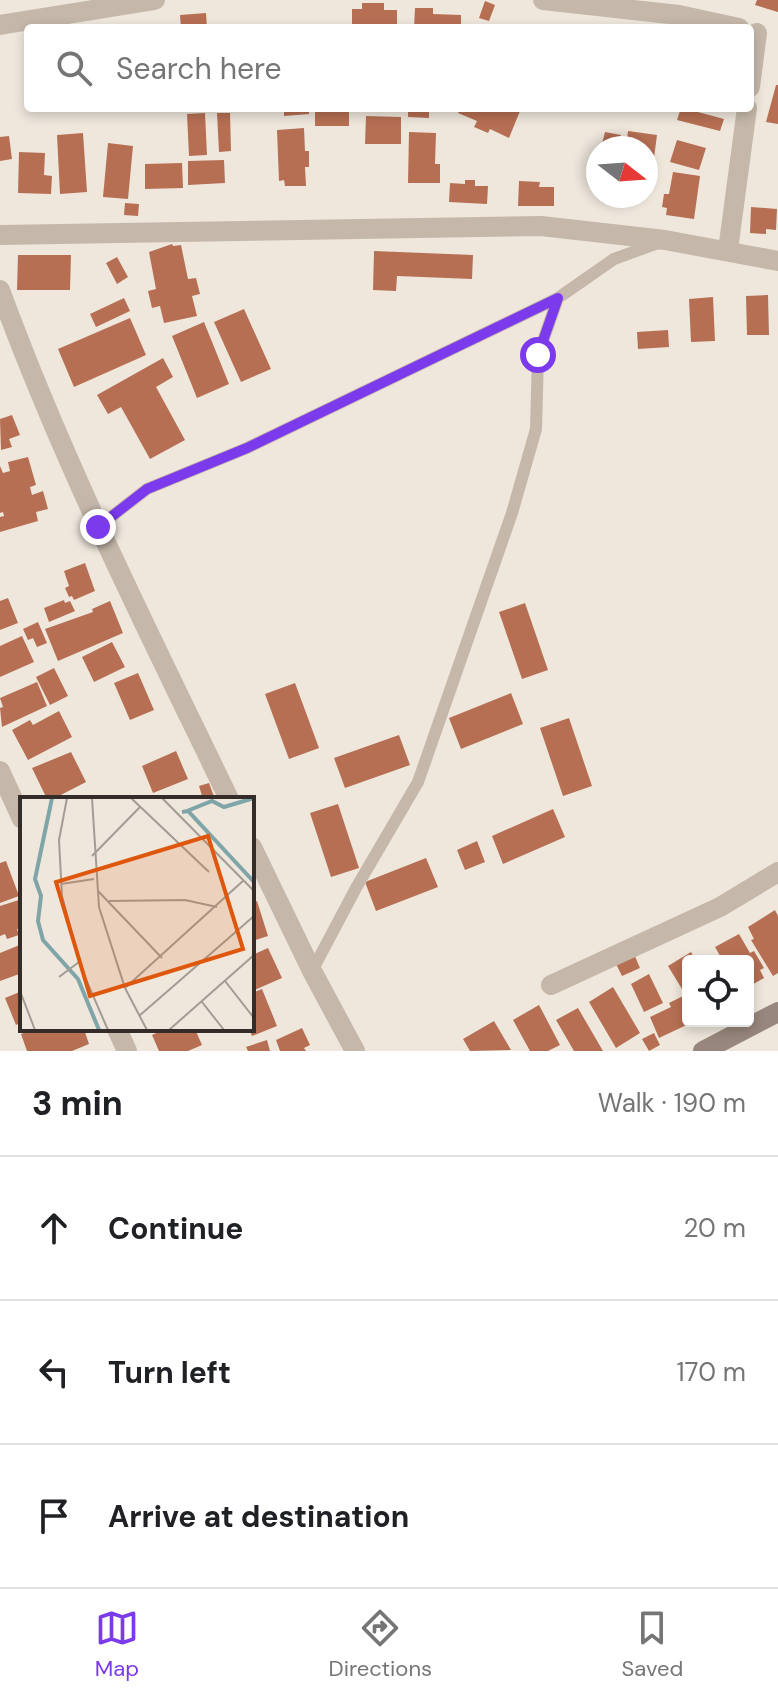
<!DOCTYPE html>
<meta charset="utf-8">
<style>
body{margin:0;font-family:"DM Sans",sans-serif;background:#f6f6f6;color:#202124}
.controls{position:absolute;right:24px;bottom:24px;display:grid;overflow:hidden;border-radius:8px;box-shadow:0 4px 12px #0003}
.controls button{width:72px;height:72px;display:grid;place-items:center;padding:0;border:0;border-bottom:2px solid #e0e0e0;background:#fff;color:#202124;font:40px sans-serif}
.compass{position:absolute;left:586px;top:136px;width:72px;height:72px;border-radius:50%;background:#fff;box-shadow:0 4px 12px #0003;rotate:107deg}
.stop{position:absolute;width:24px;height:24px;margin:-18px;border:6px solid #7c3aed;border-radius:50%;background:#fff}
.stop.end{background:#7c3aed;border-color:#fff;box-shadow:0 2px 8px #0008}
.list{margin:0;padding:0;list-style:none}
h2{display:flex;justify-content:space-between;align-items:center;height:104px;margin:0;padding:0 32px;font-size:34px}
h2 small{font-size:26px;font-weight:400;color:#757577}
.list li{display:grid;grid-template-columns:52px 1fr auto;gap:24px;align-items:center;box-sizing:border-box;height:144px;padding:0 32px;border-top:2px solid #e0e0e0}
.list b{display:block;font-size:30px;white-space:nowrap}
.list em{font-size:26px;font-style:normal;color:#757577}
.icon{flex:none;width:44px;height:44px;fill:none;stroke:currentColor;stroke-width:2;stroke-linecap:round;stroke-linejoin:round}
.map{position:relative;flex:none;width:778px;height:1051px;overflow:hidden}
.search{position:absolute;background:#fff;box-shadow:0 4px 12px #0003;left:24px;right:24px;top:24px;height:88px;display:flex;align-items:center;gap:20px;box-sizing:border-box;padding:0 28px;border-radius:8px;color:#757577;font-size:30px}
.sheet{height:536px;background:#fff}
nav{display:flex;justify-content:space-around;align-items:center;box-sizing:border-box;height:112px;border-top:2px solid #e0e0e0;background:#fff;font-size:22px;color:#757577}
nav a{display:grid;justify-items:center;gap:4px}
nav .on{color:#7c3aed}
.map>svg:first-child{display:block}
.building{fill:#b66f53}
.lines{fill:none;stroke-linecap:round;stroke-linejoin:round}
.lane{stroke:#c5b8aa;stroke-width:12}
.street{stroke:#c5b8aa;stroke-width:20}
.secondary{stroke:#98877c;stroke-width:20}
.route{stroke:#7c3aed;stroke-width:10}
.inset-river{fill:none;stroke:#7fa5a8;stroke-width:4}
.inset-road{fill:none;stroke:#a49c94;stroke-width:2}
.view{fill:#df570d;fill-opacity:0.15;stroke:#df570d;stroke-width:4}
.inset-edge{fill:none;stroke:#342c29;stroke-width:4}
</style>
<div class="map">
<svg width="778" height="1051" viewBox="0 0 778 1051">
<rect width="100%" height="100%" fill="#efe7dc"/>
<path class="building" d="M757,0H778V12L755,5Z
M485,1L495,5L489,21L479,18Z
M362,3H384V10H397V28H352V9H362Z
M415,8H433V14L461,15V28H414Z
M206,13L207,28H181L180,15Z
M776,85H778V124L766,122Z
M284,108H309V114L284,116Z
M315,108H349V126H315Z
M408,108H429V118L408,117Z
M461,108H514L520,111L509,138L490,129L488,133L474,127L477,121L458,113Z
M681,108H695L694,111L724,119L720,131L677,120Z
M205,113L207,155L189,156L187,114Z
M217,113H230L231,151L219,152Z
M366,116L401,117V144H365Z
M304,128L305,151H309V167H305L306,186H285L284,180L279,181L277,130Z
M628,131L657,135L649,196H646V148H626Z
M409,132L436,133L435,164H440V183H408Z
M605,132L621,135L617,148H601Z
M83,133L87,192L60,194L57,135Z
M9,136L12,159L0,161V137Z
M677,140L706,148L699,170L670,162Z
M108,143L133,146L128,199L103,197Z
M19,152L45,153L44,175L52,176L51,194L18,193Z
M224,160L225,183L188,185V161Z
M182,163L183,188L145,189V164Z
M673,172L700,176L694,219L666,215L667,208L662,207L664,194H669Z
M465,180H475V186H488L487,204L449,202L450,183L465,184Z
M519,181L540,182L539,187H554V206H518Z
M125,203L139,204L138,216L124,215Z
M751,207L777,209L776,230L766,229V234L750,233Z
M172,244L173,246L181,245L188,279L196,278L200,294L192,296L197,316L164,323L160,306L152,308L148,291L156,289L149,252Z
M374,251L473,255L472,279L397,276L396,291L373,290Z
M18,255H71L70,290H17Z
M117,257L128,277L117,284L106,263Z
M768,295L769,335H747L746,296Z
M713,297L715,341L691,342L689,299Z
M124,298L130,311L96,327L90,314Z
M244,309L271,369L241,382L214,322Z
M130,318L146,355L74,387L58,349Z
M204,322L229,384L197,398L172,336Z
M668,330L669,347L638,349L637,332Z
M163,358L173,377L156,387L185,440L150,459L121,407L108,414L97,395Z
M12,415L20,435L9,439L12,447L1,450L0,419Z
M28,457L36,485L30,487L32,495L43,491L48,509L36,512L38,521L0,532V517L4,516L3,512L0,513V466L3,473L10,471L8,462Z
M85,563L95,591L74,600L72,596L69,597L65,588L69,586L64,571Z
M8,598L18,623L0,630V601Z
M64,600L65,603L70,601L75,611L49,622L44,608Z
M110,601L123,633L58,661L45,629L93,612L92,609Z
M525,603L548,670L522,679L499,612Z
M38,622L47,643L37,647L33,638L28,640L23,629Z
M22,636L34,662L0,677V646Z
M112,642L125,667L94,682L82,657Z
M54,668L68,696L50,705L36,677Z
M138,673L154,710L130,720L114,683Z
M37,682L47,706L2,727L0,708L3,707L0,698Z
M295,683L319,748L289,759L265,694Z
M511,693L523,724L461,749L449,718Z
M59,711L72,737L28,760L12,730L30,720L33,725Z
M569,718L592,786L563,796L540,728Z
M399,735L410,765L345,788L334,758Z
M176,751L188,779L153,793L142,766Z
M71,752L86,782L53,799H47L32,768Z
M209,783L215,799H203L199,786Z
M338,804L359,868L331,877L310,813Z
M553,809L565,837L503,864L492,836Z
M477,841L485,862L465,870L457,850Z
M426,858L438,887L376,911L365,882Z
M6,861L19,896L0,903V863Z
M22,899V928L17,929L19,935L7,939L5,934L0,936V906Z
M257,901L268,936L252,941V903Z
M775,910L778,916V973L773,976L751,940L754,939L748,927Z
M739,934L750,953L754,951L764,968L760,970L764,978L748,987V961H723L715,947Z
M22,944V973L0,981V953Z
M268,948L282,978L252,991V955Z
M691,952L696,961H688V999L668,966Z
M634,954L640,968L622,976L615,962Z
M649,974L663,1003L644,1012L631,984Z
M613,987L640,1033L616,1048L589,1002Z
M262,989L277,1026L252,1036L249,1029H252V993Z
M22,991V1022L16,1025L5,998Z
M683,996L688,1006V1021H695L659,1038L650,1017L671,1007L669,1003Z
M539,1005L560,1045L548,1051H530L513,1020Z
M578,1008L603,1051H574L556,1020Z
M494,1021L511,1050L470,1051L463,1039Z
M302,1028L310,1045L304,1048L306,1051H280L276,1040Z
M35,1029H84L89,1044L72,1051H27L21,1034Z
M165,1029H195L202,1045L188,1051H159L152,1035Z
M654,1033L660,1045L649,1051L642,1039Z
M267,1040L270,1051H248L246,1047Z"/>
<g class="lines">
<path class="lane" d="M98,527L147,489L247,448L558,298L614,259L658,243
M312,971L356,888L418,782L512,513L536,429L538,355L558,298"/>
<path class="street" d="M543,0L679,15L739,28
M0,25L155,0
M750,87L757,33
M0,235L541,226L665,240L778,261
M728,250L747,108
M0,290C64,465 148,631 229,799
M0,771L22,819
M252,847L312,971L355,1051
M551,985L720,907L778,872
M117,1029L127,1051"/>
<path class="secondary" d="M703,1051L778,1012"/>
</g>
<g class="lines">
<path class="route" d="M98,527L147,489L247,448L558,298L538,355"/>
</g>
<g transform="translate(20 797)">
<rect width="234" height="234" fill="#efe7dc"/>
<path class="inset-river" d="M32,1L15,82L21,99L18,124L23,143L58,182L79,233M167,14L192,4L204,10L234,1M162,15L168,14L234,85"/>
<path class="inset-road" d="M47,1L39,43L42,99L61,171L88,233M72,1L79,110L105,191L127,233M111,1L189,75M142,1L234,94M72,59L120,10M41,87L74,82M78,94L142,161M89,104L165,103L197,110M39,180L59,165M205,184L234,221M105,191L224,83M0,194L15,233M182,205L204,233M119,219L234,119M149,233L234,158"/>
<path class="view" d="M188,39L223,152L70,199L36,85Z"/>
<rect width="234" height="234" class="inset-edge"/>
</g>
</svg>
<div class="controls">
<button><svg class="icon" aria-label="locate" viewBox="0 0 24 24"><circle cx="12" cy="12" r="6"/><path d="M12 2v4M12 18v4M2 12h4M18 12h4"/></svg></button>
</div>
<svg class="compass" viewBox="-18 -18 36 36"><path d="M0-13l5 13h-10z" fill="#e53935"/><path d="M0 13l5-13h-10z" fill="#757577"/></svg>
<div class="stop" style="left:538px;top:355px"></div>
<div class="stop end" style="left:98px;top:527px"></div>
<div class="search"><svg class="icon" aria-label="search" viewBox="0 0 24 24"><circle cx="10" cy="10" r="6"/><path d="M15 15l6 6"/></svg>Search here</div>
</div>
<section class="sheet">
<h2>3 min<small>Walk · 190 m</small></h2>
<ul class="list">
<li><svg class="icon" aria-label="ahead" viewBox="0 0 24 24"><path d="M12 20V5M6 11l6-6 6 6"/></svg><div><b>Continue</b></div><em>20 m</em></li>
<li><svg class="icon" aria-label="left" viewBox="0 0 24 24"><path d="M17 20v-9H6M10 6l-5 5 5 5"/></svg><div><b>Turn left</b></div><em>170 m</em></li>
<li><svg class="icon" aria-label="arrive" viewBox="0 0 24 24"><path d="M6 21V4h12l-3 4 3 4H6"/></svg><div><b>Arrive at destination</b></div></li>
</ul>
</section>
<nav>
<a class="on"><svg class="icon" aria-label="map" viewBox="0 0 24 24"><path d="M3 6l6-2 6 2 6-2v14l-6 2-6-2-6 2zM9 4v14M15 6v14"/></svg>Map</a>
<a><svg class="icon" aria-label="directions" viewBox="0 0 24 24"><path d="M12 3l9 9-9 9-9-9zM9 14v-3h6M13 9l2 2-2 2"/></svg>Directions</a>
<a><svg class="icon" aria-label="saved" viewBox="0 0 24 24"><path d="M7 4h10v16l-5-4-5 4z"/></svg>Saved</a>
</nav>
